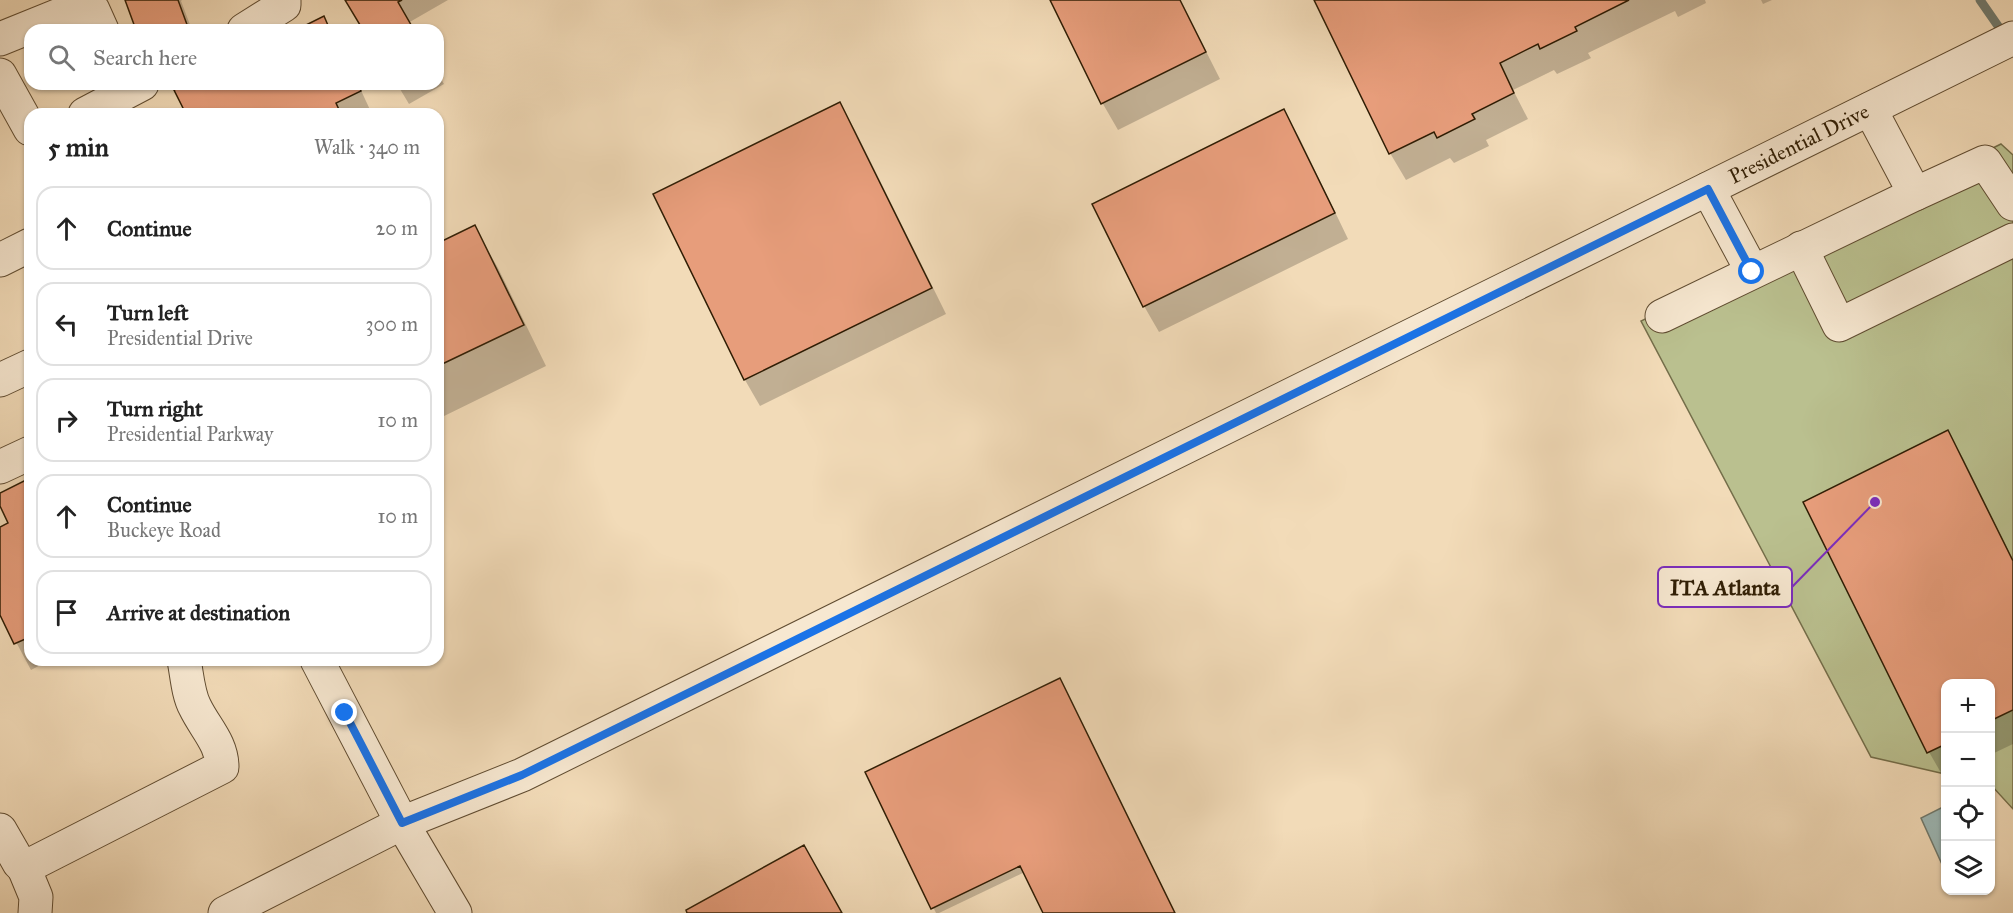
<!DOCTYPE html>
<meta charset="utf-8">
<style>
body{margin:0;font-family:"IM FELL Great Primer",serif;background:#f6f6f6;color:#222}
.controls{position:absolute;right:18px;bottom:18px;display:grid;overflow:hidden;border-radius:12px;box-shadow:0 2px 4px #0004}
.controls button{width:54px;height:54px;display:grid;place-items:center;padding:0;border:0;border-bottom:2px solid #e0e0e0;background:#fff;color:#222;font:30px sans-serif}
.stop{position:absolute;width:18px;height:18px;margin:-14px;border:4px solid #1a73e8;border-radius:50%;background:#fff}
.stop.end{background:#1a73e8;border-color:#fff;box-shadow:0 2px 6px #0008}
.list{margin:0;padding:0;list-style:none}
h2{display:flex;justify-content:space-between;align-items:center;height:78px;margin:0;padding:0 24px;font-size:26px}
h2 small{font-size:20px;font-weight:400;color:#767676}
.list li{display:grid;grid-template-columns:39px 1fr auto;gap:18px;align-items:center;box-sizing:border-box;height:84px;margin:0 12px 12px;padding:0 12px;border:2px solid #e0e0e0;border-radius:18px}
.list b{display:block;font-size:22px;white-space:nowrap}
.list p{margin:0;font-size:20px;white-space:nowrap;color:#767676}
.list em{font-size:20px;font-style:normal;color:#767676}
.icon{flex:none;width:33px;height:33px;fill:none;stroke:currentColor;stroke-width:2;stroke-linecap:round;stroke-linejoin:round}
.map{position:relative;flex:none;width:2013px;height:913px;overflow:hidden}
.search{position:absolute;background:#fff;box-shadow:0 2px 4px #0004;left:24px;top:24px;width:420px;height:66px;display:flex;align-items:center;gap:15px;box-sizing:border-box;padding:0 21px;border-radius:18px;color:#767676;font-size:22px}
.panel{position:absolute;background:#fff;box-shadow:0 2px 4px #0004;left:24px;top:108px;width:420px;height:558px;border-radius:18px}
.map>svg:first-child{display:block}
.green{fill:#bac08f;stroke:#746e4a;stroke-width:1.5}
.water{fill:#9db9b7;stroke:#717b6f;stroke-width:1.5}
.shadow{fill:#0003}
.lines{fill:none;stroke-linecap:round;stroke-linejoin:round}
.stream{stroke:#717b6f;stroke-width:9}
.building{fill:#e79d7b;stroke:#2f1d04;stroke-width:1.5}
.minor-casing{stroke:#604c31;stroke-width:35}
.minor{stroke:#f7e8d1;stroke-width:33}
.route{stroke:#1a73e8;stroke-width:8}
.labels{text-anchor:middle;dominant-baseline:central;stroke-width:4.5;stroke-linejoin:round;paint-order:stroke}
.street-label{font-size:21px;fill:#2f1d04;stroke:#f7e8d1}
.leader{fill:none;stroke:#7b2cbf;stroke-width:2}
.callout-dot{fill:#7b2cbf;stroke:#f7e8d1;stroke-width:2}
.callout{fill:#f7e8d1;stroke:#7b2cbf;stroke-width:2}
.callout-label{font-size:22px;text-anchor:middle;font-weight:bold;fill:#2f1d04}
</style>
<div class="map">
<svg width="2013" height="913" viewBox="0 0 2013 913">
<rect width="100%" height="100%" fill="#f2dbb8"/>
<filter id="stains"><feTurbulence type="fractalNoise" baseFrequency=".00333" numOctaves="4"/><feColorMatrix values="0 0 0 0 .2 0 0 0 0 .09 0 0 0 0 .02 0 0 0 .5 -.17"/></filter>
<radialGradient id="worn" r=".72"><stop offset=".6" stop-color="#630" stop-opacity="0"/><stop offset="1" stop-color="#630" stop-opacity=".3"/></radialGradient>
<path class="green" d="M2001,144L2013,155V809L1991,785L1990,684H1946L1945,774L1871,757L1641,321Z"/>
<path class="water" d="M1945,806V871L1921,818Z"/>
<path class="shadow" d="M126,0H182L181,1L192,30H138Z
M347,0H448L408,23L412,30H365Z
M1051,0H1180L1220,79L1118,130L1103,104Z
M1315,0H1705L1706,3L1678,17L1675,11L1588,53L1591,58L1557,74L1554,70L1513,90L1528,119L1486,140L1489,146L1454,163L1450,158L1406,180L1390,153Z
M1761,0H1772L1763,4Z
M438,74L444,84L409,104L397,84H438Z
M190,84H358L372,114H188Z
M840,104L855,130L946,314L760,406L745,380L655,195Z
M1284,111L1299,137L1348,239L1159,332L1144,306Z
M474,227L498,268L546,366L438,419V244Z
M1947,432L1963,458L2013,560V744L1990,755V684H1946V777L1944,778L1929,752Z
M30,479V660H50L31,670L0,612V529L10,524L0,503V494Z
M867,772L1174,913H1045L1025,872L939,913H936Z"/>
<g class="lines">
<path class="stream" d="M1980,0L2005,36"/>
</g>
<path class="building" d="M125,0H178L189,30H136Z
M345,0H402L398,2L414,30H363Z
M1050,0H1180L1206,52L1101,104Z
M1314,0H1629L1575,27L1577,31L1540,49L1538,44L1500,63L1514,93L1472,114L1475,119L1437,138L1434,132L1389,154Z
M324,16L330,30H296Z
M187,84H357L361,91L336,103L341,114H186L174,90Z
M840,102L932,288L744,380L653,194Z
M1284,109L1335,213L1143,307L1092,204Z
M475,225L524,325L438,366V243Z
M1948,430L2013,561V710L1990,721V684H1946V744L1927,753L1803,502Z
M30,478V637L14,644L0,615V527L8,523L0,506V493Z
M1060,678L1175,913H1043L1020,866L931,909L865,772Z
M804,845L842,913H687L686,910Z"/>
<g class="lines">
<defs>
<g id="minor">
<path d="M244,30L284,5V0"/>
<path d="M0,39L84,5L93,10L102,30"/>
<path d="M0,75L30,129"/>
<path d="M85,114L142,84"/>
<path d="M1708,189L1752,271"/>
<path d="M1915,194L1985,162L2013,204"/>
<path d="M1801,248L1839,325L2013,240"/>
<path d="M0,260L30,245"/>
<path d="M1662,316L1915,194L1870,109"/>
<path d="M0,380L30,366"/>
<path d="M0,467L30,453"/>
<path d="M317,660L402,823L455,913"/>
<path d="M0,830L19,863L24,868L222,767C222,743 205,728 195,707C188,694 187,675 184,660"/>
<path d="M24,868L36,897L35,913"/>
<path id="s1" d="M225,913L402,823L522,775L2013,38"/>
</g>
</defs>
<use href="#minor" class="minor-casing"/>
<use href="#minor" class="minor"/>
</g>
<g class="lines">
<path class="route" d="M345,713L402,823L522,775L1708,189L1752,272"/>
</g>
<g class="labels">
<g class="street-label">
<text stroke="none"><textPath href="#s1" startOffset="1752">Presidential Drive</textPath></text>
</g>
</g>
<path class="leader" d="M1875 502L1792 587"/>
<circle class="callout-dot" cx="1875" cy="502" r="6"/>
<rect class="callout" x="1658" y="567" width="134" height="40" rx="6"/>
<g class="callout-label">
<text x="1725" y="595">ITA Atlanta</text>
</g>
<rect width="100%" height="100%" filter="url(#stains)"/>
<rect width="100%" height="100%" fill="url(#worn)"/>
</svg>
<div class="controls">
<button>+</button>
<button>−</button>
<button><svg class="icon" aria-label="locate" viewBox="0 0 24 24"><circle cx="12" cy="12" r="6"/><path d="M12 2v4M12 18v4M2 12h4M18 12h4"/></svg></button>
<button><svg class="icon" aria-label="layers" viewBox="0 0 24 24"><path d="M12 4l9 5-9 5-9-5zM3 14l9 5 9-5"/></svg></button>
</div>
<div class="stop" style="left:1752px;top:272px"></div>
<div class="stop end" style="left:345px;top:713px"></div>
<div class="search"><svg class="icon" aria-label="search" viewBox="0 0 24 24"><circle cx="10" cy="10" r="6"/><path d="M15 15l6 6"/></svg>Search here</div>
<section class="panel">
<h2>5 min<small>Walk · 340 m</small></h2>
<ul class="list">
<li><svg class="icon" aria-label="ahead" viewBox="0 0 24 24"><path d="M12 20V5M6 11l6-6 6 6"/></svg><div><b>Continue</b></div><em>20 m</em></li>
<li><svg class="icon" aria-label="left" viewBox="0 0 24 24"><path d="M17 20v-9H6M10 6l-5 5 5 5"/></svg><div><b>Turn left</b><p>Presidential Drive</p></div><em>300 m</em></li>
<li><svg class="icon" aria-label="right" viewBox="0 0 24 24"><path d="M7 20v-9h11M14 6l5 5-5 5"/></svg><div><b>Turn right</b><p>Presidential Parkway</p></div><em>10 m</em></li>
<li><svg class="icon" aria-label="ahead" viewBox="0 0 24 24"><path d="M12 20V5M6 11l6-6 6 6"/></svg><div><b>Continue</b><p>Buckeye Road</p></div><em>10 m</em></li>
<li><svg class="icon" aria-label="arrive" viewBox="0 0 24 24"><path d="M6 21V4h12l-3 4 3 4H6"/></svg><div><b>Arrive at destination</b></div></li>
</ul>
</section>
</div>
